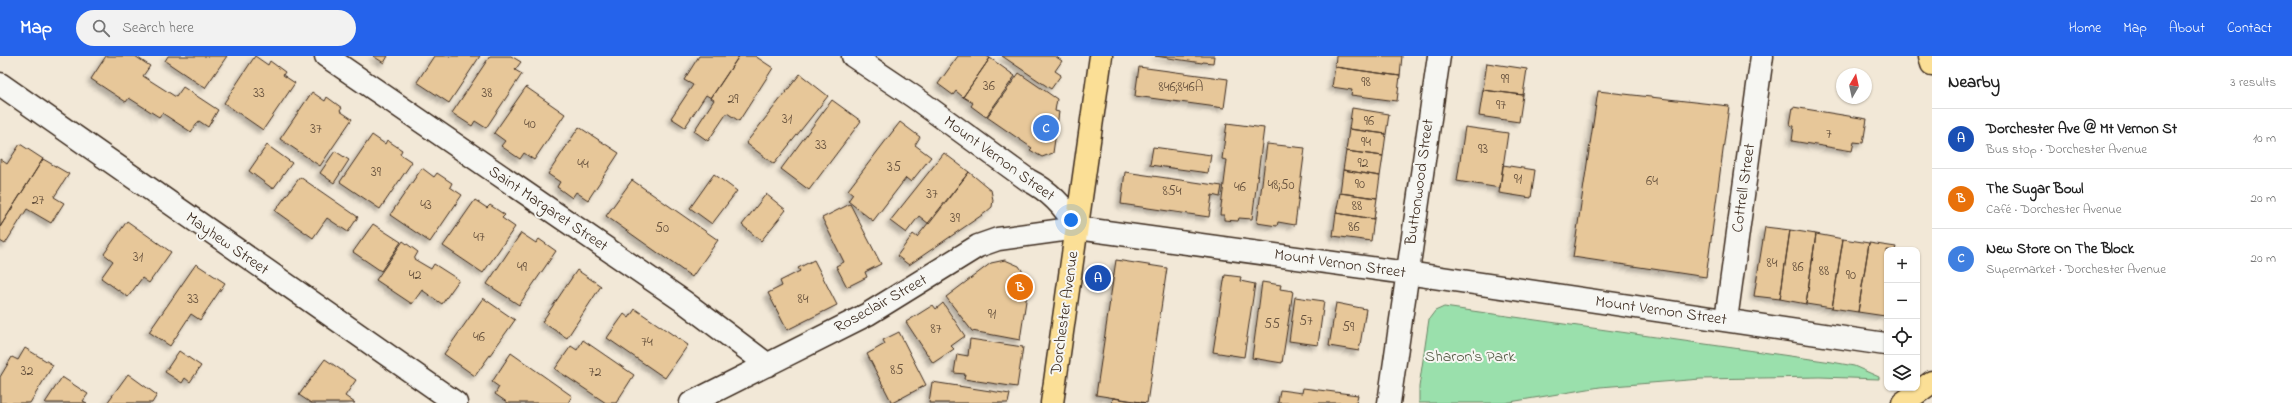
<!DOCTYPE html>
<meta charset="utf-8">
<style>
body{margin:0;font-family:"Indie Flower",sans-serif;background:#f2f2f2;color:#222}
.controls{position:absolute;right:12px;bottom:12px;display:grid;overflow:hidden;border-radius:8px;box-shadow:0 1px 3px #0004}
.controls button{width:36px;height:36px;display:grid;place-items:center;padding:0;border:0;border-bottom:1px solid #e0e0e0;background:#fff;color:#222;font:20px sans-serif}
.compass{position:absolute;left:1836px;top:12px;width:36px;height:36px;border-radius:50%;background:#fff;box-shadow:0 1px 3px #0004;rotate:9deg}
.you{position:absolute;left:1071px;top:164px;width:14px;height:14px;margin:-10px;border:3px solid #fff;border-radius:50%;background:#1a73e8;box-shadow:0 0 0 6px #1a73e833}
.badge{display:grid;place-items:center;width:26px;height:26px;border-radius:50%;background:#2563eb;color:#fff;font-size:13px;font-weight:700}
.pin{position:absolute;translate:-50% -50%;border:2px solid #fff;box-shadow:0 1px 4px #0006}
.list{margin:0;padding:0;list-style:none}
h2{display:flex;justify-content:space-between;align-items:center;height:52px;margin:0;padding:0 16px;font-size:17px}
h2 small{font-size:13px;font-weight:400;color:#767676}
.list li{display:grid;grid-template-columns:26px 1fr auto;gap:12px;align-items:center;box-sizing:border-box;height:60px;padding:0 16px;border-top:1px solid #e0e0e0}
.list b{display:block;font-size:15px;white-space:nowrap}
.list p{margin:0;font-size:13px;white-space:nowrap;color:#767676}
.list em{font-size:13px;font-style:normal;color:#767676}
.icon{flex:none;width:22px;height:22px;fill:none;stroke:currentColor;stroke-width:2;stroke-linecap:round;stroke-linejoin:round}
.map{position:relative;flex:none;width:1932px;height:347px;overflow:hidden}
header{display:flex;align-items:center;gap:24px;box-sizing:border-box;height:56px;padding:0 20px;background:#2563eb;color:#fff}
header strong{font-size:19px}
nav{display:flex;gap:22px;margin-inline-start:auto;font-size:14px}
.search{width:280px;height:36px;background:#f2f2f2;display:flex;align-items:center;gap:10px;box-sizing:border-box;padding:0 14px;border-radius:22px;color:#767676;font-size:15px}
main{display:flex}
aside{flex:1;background:#fff}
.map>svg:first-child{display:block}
.green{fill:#9ae0ac;stroke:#6a8565}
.building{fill:#e7c799;stroke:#3b2a1e;filter:url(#shadow)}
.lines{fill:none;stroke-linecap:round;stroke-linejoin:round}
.street-casing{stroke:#3b2a1e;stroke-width:25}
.primary-casing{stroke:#3b2a1e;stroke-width:25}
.highway-casing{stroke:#3b2a1e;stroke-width:25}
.street{stroke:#f6f6f2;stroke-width:22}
.primary{stroke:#fbdf96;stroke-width:22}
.highway{stroke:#fbdf96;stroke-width:22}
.labels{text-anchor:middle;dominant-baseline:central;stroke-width:4;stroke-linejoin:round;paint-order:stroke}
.number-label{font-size:14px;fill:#66513d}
.street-label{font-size:16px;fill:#3b2a1e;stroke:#f6f6f2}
.park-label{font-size:16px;fill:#535842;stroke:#f6f6f2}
</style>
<header>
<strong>Map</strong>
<div class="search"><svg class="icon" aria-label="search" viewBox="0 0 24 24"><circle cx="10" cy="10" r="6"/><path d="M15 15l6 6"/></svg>Search here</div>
<nav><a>Home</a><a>Map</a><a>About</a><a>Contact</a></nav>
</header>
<main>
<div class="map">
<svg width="1932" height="347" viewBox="0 0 1932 347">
<defs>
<filter id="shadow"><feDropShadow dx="-3.5" dy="3.5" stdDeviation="2" flood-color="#0004"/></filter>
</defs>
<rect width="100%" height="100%" fill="#f2e8d7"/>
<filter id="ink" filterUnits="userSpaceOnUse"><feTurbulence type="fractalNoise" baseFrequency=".025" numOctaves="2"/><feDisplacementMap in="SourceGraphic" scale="8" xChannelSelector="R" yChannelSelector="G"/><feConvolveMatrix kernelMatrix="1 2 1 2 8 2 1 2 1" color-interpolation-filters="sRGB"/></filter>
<g filter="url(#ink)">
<path class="green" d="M1444,251L1832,306L1854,310L1879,321V323L1820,321L1701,323L1600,331L1504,347H1419V331L1429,263L1435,255Z"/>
<path class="building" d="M106,0H135L150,10L143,20L176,41L183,31L218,54L208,71L199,65L191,76L162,57L159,61L129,42L126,46L91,23Z
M168,0H227L205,32L165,5Z
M255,0L268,9L270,5L285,16L283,19L295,27L263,74L224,47Z
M373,0H388L384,7Z
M434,0H480L449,47L417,26Z
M490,0H511L521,6L515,14L522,18L486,72L475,65L472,70L452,57Z
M699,0H739L711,42L706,39L685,71L671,62L693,29L684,24Z
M739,0H755L773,12L739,65L727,57L708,85L694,75L714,44L711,42Z
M958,0H986L990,2L963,41L956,35L953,39L938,28Z
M1002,0H1055L1062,5L1055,15L1061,19L1051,33Z
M1155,0H1214L1213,7L1203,6L1202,7Z
M1336,0H1402L1400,20L1335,11Z
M990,2L1015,20L986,61L971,50L973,47L963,41Z
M1487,7L1527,13L1523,39L1483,34Z
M1139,11L1228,23L1224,52L1135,40Z
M1335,11L1400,20L1397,45L1351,39L1352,34L1332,31Z
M1019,17L1057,43L1055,55L1059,56L1053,97L1042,101L1030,94L1032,92L987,61Z
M800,18L828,40L774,108L746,87Z
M526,31L565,58L534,104L524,97L520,103L501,90L505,85L494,77Z
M1483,34L1523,39L1519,66L1479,60Z
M1598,35L1729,50L1706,221L1573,201Z
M312,36L325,45L327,41L342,52L340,55L352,63L320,110L280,83Z
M832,44L861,65L809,134L781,113Z
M1793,51L1867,63L1863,87L1854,86L1852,95L1792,85L1794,70L1790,69Z
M1352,52L1389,58L1386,78L1349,73Z
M900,66L920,81L915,89L931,101L911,126L906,122L873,165L848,145L853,138L848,134Z
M1227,67L1264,72L1252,163L1239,162L1238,165L1224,164V159H1220L1227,104L1222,103Z
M579,71L619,97L588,144L576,136L572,142L557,131L560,126L548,118Z
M1465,71L1508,77L1500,132L1457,125Z
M1349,73L1386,78L1383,100L1346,95Z
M372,79L385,88L387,84L402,94L400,98L412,106L380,153L340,126Z
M20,88L43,103L0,171V103L7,108Z
M1267,88L1305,92L1295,169L1278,166L1277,170L1257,167Z
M267,89L292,107L273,133L249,115Z
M1153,91L1211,99L1208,117L1150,109Z
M335,95L349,104L334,127L320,117Z
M1346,95L1383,100L1380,120L1343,114Z
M944,97L969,116L929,168L919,160L906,177L890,165Z
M43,103L69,118L54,141L64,147L51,167L27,153L5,188L0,185V171Z
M1503,109L1535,114L1531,142L1499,137Z
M422,112L434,121L437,117L452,127L450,131L462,139L430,186L390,159Z
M1343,114L1380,120L1377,142L1340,137Z
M969,116L991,134L993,144L992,151L985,157L909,209L897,200L913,178L917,181Z
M1125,116L1222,130L1220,141L1212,139L1209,161L1121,148Z
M714,118L737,135L712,168L690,152Z
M300,121L358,161L348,176L327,162L313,182L275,155Z
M632,124L718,184L692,221L606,160Z
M1340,137L1377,142L1374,163L1336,157Z
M766,138L786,154L761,185L742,169Z
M475,144L487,152L490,149L505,159L502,162L515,171L483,217L443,190Z
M850,148L881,208L865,216L867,221L847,231L836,210L844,206L822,162Z
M1336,157L1374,163L1371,185L1333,180Z
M127,165L171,196L149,227L142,222L128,241L101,222L113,205L104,198Z
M373,168L401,186L381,215L353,196Z
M1765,171L1790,174L1780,243L1754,240Z
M1790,174L1816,178L1806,248L1780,243Z
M521,177L536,187L539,183L556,195L519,249L487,228Z
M1816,178L1843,183L1832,252L1806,248Z
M1843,183L1869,187L1858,256L1832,252Z
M403,185L418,196L414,203L431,213L434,208L459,224L442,248L422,234L412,248L376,224Z
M1869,187L1896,191L1895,194H1887L1885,260L1858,256Z
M814,204L837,249L787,274L768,237L782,230L780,225L800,215L798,212Z
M1005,204L1019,210L1029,225L1020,284L972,275L946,241L991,207Z
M1116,204L1167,212L1147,347L1096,339Z
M196,208L225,227L200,264L191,258L170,290L149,276Z
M577,214L601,230L567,282L542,266Z
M1225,219L1241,221L1240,225L1255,228L1244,301L1213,296Z
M1262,226L1281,229L1280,233L1293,235L1282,307L1252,302Z
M1295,241L1324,245L1318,289L1289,285Z
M483,242L515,264L475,320L444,298Z
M943,247L965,280L951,290L954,293L933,307L906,266L933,249L936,253Z
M1336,247L1366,253L1359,295L1329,290Z
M635,253L688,289L665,322L607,282L624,258L629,262Z
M899,276L926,329L892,347L867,298L885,288L883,284Z
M970,283L1023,291L1017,331L964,323L965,318L954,317L957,298L968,300Z
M583,284L634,319L616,347H606L555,313L571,290L577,294Z
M25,292L53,309L30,347H0V321L12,301L18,304Z
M179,295L201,310L190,326L185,322L182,327L165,316Z
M511,297L572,340L568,347H508L495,338L499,331L492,326Z
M325,303L356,324L345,340L355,347H311L299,339Z
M128,318L157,339L152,347H107Z
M62,321L88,338L83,345L87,347H45Z
M932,326L1010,338L1008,347H929Z
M1303,332L1358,339L1356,347H1278L1280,334L1302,337Z
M1113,342L1145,347H1112Z"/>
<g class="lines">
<defs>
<path id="street" d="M326,0L683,245L768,309
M853,0L914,41L1028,124C1050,135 1065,151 1077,172
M0,28L456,347
M1726,264L1762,0
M691,347L868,258L978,190L998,183L1077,172L1407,217L1885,288
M1389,347L1439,0"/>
<path id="primary" d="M1052,347L1101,0"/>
<path id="highway" d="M1930,0L1932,8
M1903,347L1932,326"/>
</defs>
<use href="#street" class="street-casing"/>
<use href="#primary" class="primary-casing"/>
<use href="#highway" class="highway-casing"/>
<use href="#street" class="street"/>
<use href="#primary" class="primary"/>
<use href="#highway" class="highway"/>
</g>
</g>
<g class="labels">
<g class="number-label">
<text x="1505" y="23">99</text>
<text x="1366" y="26">98</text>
<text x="989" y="30">36</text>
<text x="1181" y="31">846;846A</text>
<text x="259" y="37">33</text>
<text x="487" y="37">38</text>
<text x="733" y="43">29</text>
<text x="1501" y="49">97</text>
<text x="787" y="63">31</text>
<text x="1369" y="65">96</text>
<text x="530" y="68">40</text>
<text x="316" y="73">37</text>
<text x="1829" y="78">7</text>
<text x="1366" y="86">94</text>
<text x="821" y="89">33</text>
<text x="1483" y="93">93</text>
<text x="1363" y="107">92</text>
<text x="583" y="108">44</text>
<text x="894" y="111">35</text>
<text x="376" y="116">39</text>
<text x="1518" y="123">91</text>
<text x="1652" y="125">64</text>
<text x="1360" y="128">90</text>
<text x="1281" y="129">48;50</text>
<text x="1240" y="131">46</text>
<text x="1172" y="135">854</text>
<text x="932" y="138">37</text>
<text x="38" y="144">27</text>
<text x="426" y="149">43</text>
<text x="1357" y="150">88</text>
<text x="955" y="162">39</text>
<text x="1354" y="171">86</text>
<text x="662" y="172">50</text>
<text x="479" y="181">47</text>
<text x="138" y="201">31</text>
<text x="1772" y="207">84</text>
<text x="522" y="211">49</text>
<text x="1798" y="211">86</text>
<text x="1824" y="215">88</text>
<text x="415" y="219">42</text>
<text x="1851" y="219">90</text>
<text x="193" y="243">33</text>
<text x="803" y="243">84</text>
<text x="992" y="258">91</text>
<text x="1306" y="265">57</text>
<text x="1272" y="268">55</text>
<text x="1348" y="271">59</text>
<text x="936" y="273">87</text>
<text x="479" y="281">46</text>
<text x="647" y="286">74</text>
<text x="897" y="314">85</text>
<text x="27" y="315">32</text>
<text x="595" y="316">72</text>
</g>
<g class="street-label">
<text transform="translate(999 103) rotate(36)">Mount Vernon Street</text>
<text transform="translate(1420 126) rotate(-82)">Buttonwood Street</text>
<text transform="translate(1744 132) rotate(-82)">Cottrell Street</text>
<text transform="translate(548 153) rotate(34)">Saint Margaret Street</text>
<text transform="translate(227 188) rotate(35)">Mayhew Street</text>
<text transform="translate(1340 208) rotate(8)">Mount Vernon Street</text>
<text transform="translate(881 248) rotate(-29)">Roseclair Street</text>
<text transform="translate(1661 255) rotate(8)">Mount Vernon Street</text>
<text transform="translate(1065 257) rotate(-82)">Dorchester Avenue</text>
</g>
<g class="park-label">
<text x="1470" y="301">Sharon's Park</text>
</g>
</g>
</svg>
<div class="controls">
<button>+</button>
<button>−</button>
<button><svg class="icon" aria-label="locate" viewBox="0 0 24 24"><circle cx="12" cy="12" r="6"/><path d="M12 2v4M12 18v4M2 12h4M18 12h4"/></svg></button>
<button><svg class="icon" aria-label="layers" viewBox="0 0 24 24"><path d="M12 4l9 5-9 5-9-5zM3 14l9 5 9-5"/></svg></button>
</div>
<svg class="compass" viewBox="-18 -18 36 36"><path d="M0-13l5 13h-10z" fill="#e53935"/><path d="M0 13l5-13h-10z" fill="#767676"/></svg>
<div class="you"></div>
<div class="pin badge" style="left:1098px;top:222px;background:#1a4fb4">A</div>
<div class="pin badge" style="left:1020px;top:231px;background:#e8710a">B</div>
<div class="pin badge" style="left:1046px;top:72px;background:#3f7fe0">C</div>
</div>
<aside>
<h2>Nearby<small>3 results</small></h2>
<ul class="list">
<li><span class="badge" style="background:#1a4fb4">A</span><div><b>Dorchester Ave @ Mt Vernon St</b><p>Bus stop · Dorchester Avenue</p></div><em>10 m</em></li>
<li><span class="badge" style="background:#e8710a">B</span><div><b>The Sugar Bowl</b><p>Café · Dorchester Avenue</p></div><em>20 m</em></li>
<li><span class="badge" style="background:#3f7fe0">C</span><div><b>New Store On The Block</b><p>Supermarket · Dorchester Avenue</p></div><em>20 m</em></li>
</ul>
</aside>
</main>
